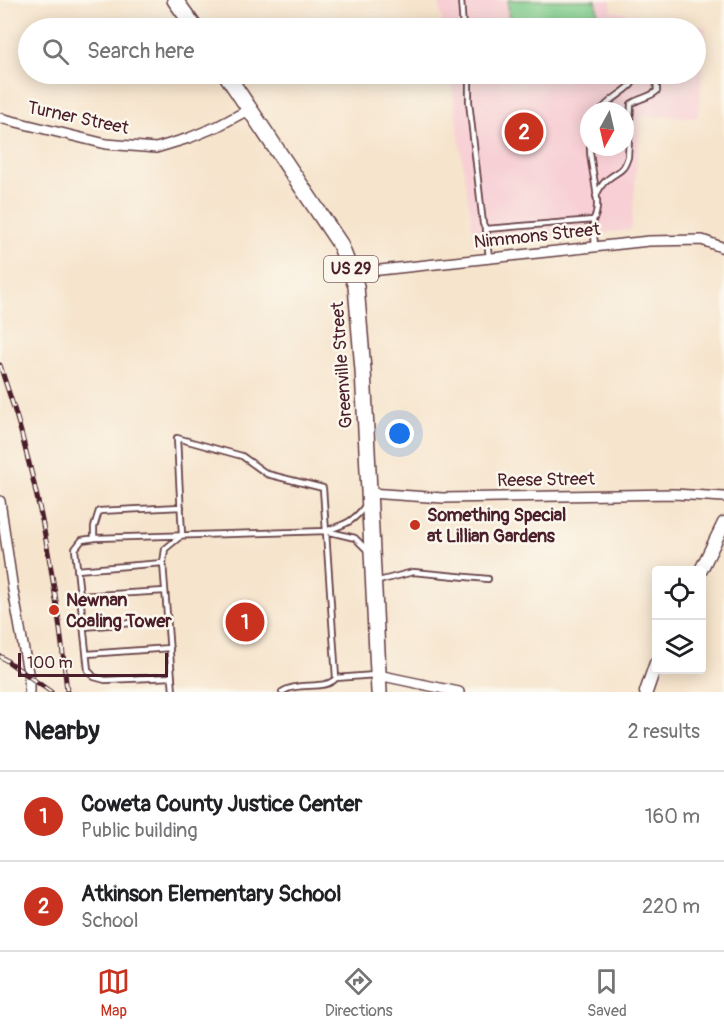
<!DOCTYPE html>
<style>
body{margin:0;font-family:Pangolin,sans-serif;background:#f2f2f2;color:#202124}
.controls{position:absolute;right:18px;bottom:18px;display:grid;overflow:hidden;border-radius:6px;box-shadow:0 3px 15px #0003}
.controls button{width:54px;height:54px;display:grid;place-items:center;padding:0;border:0;border-bottom:2px solid #e0e0e0;background:#fff;color:#202124;font:30px sans-serif}
.compass{position:absolute;left:580px;top:102px;width:54px;height:54px;border-radius:50%;background:#fff;box-shadow:0 3px 15px #0003;rotate:188deg}
.scale{position:absolute;left:18px;bottom:15px;width:150px;box-sizing:border-box;padding-left:6px;border:3px solid #4a1f2b;border-top:0;font-size:16px;line-height:21px;white-space:nowrap;color:#4a1f2b;-webkit-text-stroke:4px #fbf7ec;paint-order:stroke}
.you{position:absolute;left:400px;top:434px;width:21px;height:21px;margin:-15px;border:4px solid #fff;border-radius:50%;background:#1a73e8;box-shadow:0 0 0 9px #1a73e833}
.badge{display:grid;place-items:center;width:39px;height:39px;border-radius:50%;background:#c8321e;color:#fff;font-size:20px;font-weight:700}
.pin{position:absolute;translate:-50% -50%;border:3px solid #fff;box-shadow:0 2px 6px #0006}
.list{margin:0;padding:0;list-style:none}
h2{display:flex;justify-content:space-between;align-items:center;height:78px;margin:0;padding:0 24px;font-size:26px}
h2 small{font-size:20px;font-weight:400;color:#757577}
.list li{display:grid;grid-template-columns:39px 1fr auto;gap:18px;align-items:center;box-sizing:border-box;height:90px;padding:0 24px;border-top:2px solid #e0e0e0}
.list b{display:block;font-size:22px;white-space:nowrap}
.list p{margin:0;font-size:20px;white-space:nowrap;color:#757577}
.list em{font-size:20px;font-style:normal;color:#757577}
.icon{flex:none;width:33px;height:33px;fill:none;stroke:currentColor;stroke-width:2;stroke-linecap:round;stroke-linejoin:round}
.map{position:relative;flex:none;width:724px;height:692px;overflow:hidden}
.search{position:absolute;background:#fff;box-shadow:0 3px 15px #0003;left:18px;right:18px;top:18px;height:66px;display:flex;align-items:center;gap:15px;box-sizing:border-box;padding:0 21px;border-radius:33px;color:#757577;font-size:22px}
.sheet{height:258px;background:#fff}
nav{display:flex;justify-content:space-around;align-items:center;box-sizing:border-box;height:84px;border-top:2px solid #e0e0e0;background:#fff;font-size:16px;color:#757577}
nav a{display:grid;justify-items:center;gap:3px}
nav .on{color:#c8321e}
.map>svg:first-child{display:block}
.built{fill:#f7cfd4;fill-rule:evenodd}
.green{fill:#80ce8d;stroke:#65765c;stroke-width:1.5}
.lines{fill:none;stroke-linecap:round;stroke-linejoin:round}
.service-casing{stroke:#643d43;stroke-width:8}
.minor-casing{stroke:#643d43;stroke-width:12}
.tertiary-casing{stroke:#643d43;stroke-width:15}
.primary-casing{stroke:#643d43;stroke-width:18}
.service{stroke:#fff;stroke-width:4.5}
.minor{stroke:#fff;stroke-width:9}
.tertiary{stroke:#fff;stroke-width:12}
.primary{stroke:#fff;stroke-width:15}
.rail-casing{stroke:#4a1f2b;stroke-width:5}
.rail{stroke:#fbf7ec;stroke-width:3;stroke-dasharray:9;stroke-linecap:butt}
.poi-dot{fill:#c8321e;stroke:#fbf7ec;stroke-width:2}
.labels{text-anchor:middle;dominant-baseline:central;stroke-width:5;stroke-linejoin:round;paint-order:stroke}
.shield{fill:#fbf7ec;stroke:#7f6065;stroke-width:1.5}
.shield-label{font-size:16px;font-weight:bold;fill:#4a1f2b}
.street-label{font-size:18px;fill:#4a1f2b;stroke:#fbf7ec}
.poi-label{font-size:18px;font-weight:bold;fill:#4a1f2b;stroke:#fbf7ec;text-anchor:start}
</style>
<div class="map">
<svg width="724" height="692" viewBox="0 0 724 692">
<rect width="100%" height="100%" fill="#fbf7ec"/>
<filter id="ink" filterUnits="userSpaceOnUse"><feTurbulence type="fractalNoise" baseFrequency=".0167" numOctaves="2"/><feDisplacementMap in="SourceGraphic" scale="12" xChannelSelector="R" yChannelSelector="G"/><feConvolveMatrix kernelMatrix="1 2 1 2 8 2 1 2 1" color-interpolation-filters="sRGB"/></filter>
<filter id="wash" filterUnits="userSpaceOnUse"><feTurbulence type="fractalNoise" baseFrequency=".008" numOctaves="4" result="noise"/><feDisplacementMap in="SourceGraphic" scale="24" xChannelSelector="R" yChannelSelector="G"/><feGaussianBlur stdDeviation="1.35" result="paint"/><feColorMatrix in="noise" values="0 0 0 0 0 0 0 0 0 0 0 0 0 0 0 0 0 1.4 0 .05"/><feComposite in="paint" operator="in"/></filter>
<g filter="url(#wash)">
<rect width="100%" height="100%" fill="#f6e4cc"/>
<path class="built" d="M439,0H611L612,11L706,27L698,117L641,116L631,230L475,246L450,74H696V28H443ZM589,111H625V147H589Z"/>
<path class="green" d="M508,0H596L598,14L509,24Z"/>
</g>
<g filter="url(#ink)">
<g class="lines">
<defs>
<path id="service" d="M461,0L463,28
M469,74V102L483,224L486,229L489,258
M601,111C609,99 621,95 631,85C634,81 634,77 639,74
M590,147C589,166 604,206 593,220L595,247
M596,196C599,189 602,183 608,179C619,170 623,173 628,157L631,104C639,98 649,98 657,91L656,76L651,74
M486,229L593,220
M328,530C346,524 353,522 365,506
M94,538V527L99,511L181,507
M77,570L163,563
M375,582L413,572L488,579
M80,596L165,591
M84,627L167,620
M87,654L170,648
M172,677L105,680L94,677L88,670L75,549L82,540L96,538L326,531L355,538L367,550
M336,678L375,675
M173,692L163,563L165,549L182,535L177,438L242,456L267,474L323,488L336,678C326,691 297,681 282,692"/>
<path id="minor" d="M0,118L106,144L156,148L189,138L218,126L250,109
M352,273L649,241L702,240L724,248
M369,493L443,498L674,494L724,497
M0,501L13,590L29,678V692
M378,675L459,692"/>
<path id="tertiary" d="M701,570L724,523
M646,692L656,663"/>
<path id="primary" d="M175,0L195,28
M226,74L340,244L356,286L363,370L379,692"/>
</defs>
<use href="#service" class="service-casing"/>
<use href="#minor" class="minor-casing"/>
<use href="#tertiary" class="tertiary-casing"/>
<use href="#primary" class="primary-casing"/>
<use href="#service" class="service"/>
<use href="#minor" class="minor"/>
<use href="#tertiary" class="tertiary"/>
<use href="#primary" class="primary"/>
<defs>
<path id="rail" d="M0,365C8,391 18,417 24,444C46,525 59,608 67,692
M0,656L51,692"/>
</defs>
<use href="#rail" class="rail-casing"/>
<use href="#rail" class="rail"/>
</g>
</g>
<g class="poi-dot">
<circle cx="415" cy="525" r="6"/>
<circle cx="54" cy="610" r="6"/>
</g>
<g class="labels">
<rect class="shield" x="324" y="256" width="54" height="26" rx="4.5"/>
<g class="shield-label">
<text x="351" y="269">US 29</text>
</g>
<g class="street-label">
<text transform="translate(78 118) rotate(12)">Turner Street</text>
<text transform="translate(537 236) rotate(-6)">Nimmons Street</text>
<text transform="translate(342 365) rotate(-94)">Greenville Street</text>
<text transform="translate(546 480) rotate(-1)">Reese Street</text>
</g>
<g class="poi-label">
<text x="427" y="515">Something Special<tspan x="427" dy="21">at Lillian Gardens</tspan></text>
<text x="66" y="600">Newnan<tspan x="66" dy="21">Coaling Tower</tspan></text>
</g>
</g>
</svg>
<div class="controls">
<button><svg class="icon" aria-label="locate" viewBox="0 0 24 24"><circle cx="12" cy="12" r="6"/><path d="M12 2v4M12 18v4M2 12h4M18 12h4"/></svg></button>
<button><svg class="icon" aria-label="layers" viewBox="0 0 24 24"><path d="M12 4l9 5-9 5-9-5zM3 14l9 5 9-5"/></svg></button>
</div>
<svg class="compass" viewBox="-18 -18 36 36"><path d="M0-13l5 13h-10z" fill="#e53935"/><path d="M0 13l5-13h-10z" fill="#757577"/></svg>
<div class="scale">100 m</div>
<div class="you"></div>
<div class="pin badge" style="left:245px;top:622px">1</div>
<div class="pin badge" style="left:524px;top:132px">2</div>
<div class="search"><svg class="icon" aria-label="search" viewBox="0 0 24 24"><circle cx="10" cy="10" r="6"/><path d="M15 15l6 6"/></svg>Search here</div>
</div>
<section class="sheet">
<h2>Nearby<small>2 results</small></h2>
<ul class="list">
<li><span class="badge">1</span><div><b>Coweta County Justice Center</b><p>Public building</p></div><em>160 m</em></li>
<li><span class="badge">2</span><div><b>Atkinson Elementary School</b><p>School</p></div><em>220 m</em></li>
</ul>
</section>
<nav>
<a class="on"><svg class="icon" aria-label="map" viewBox="0 0 24 24"><path d="M3 6l6-2 6 2 6-2v14l-6 2-6-2-6 2zM9 4v14M15 6v14"/></svg>Map</a>
<a><svg class="icon" aria-label="directions" viewBox="0 0 24 24"><path d="M12 3l9 9-9 9-9-9zM9 14v-3h6M13 9l2 2-2 2"/></svg>Directions</a>
<a><svg class="icon" aria-label="saved" viewBox="0 0 24 24"><path d="M7 4h10v16l-5-4-5 4z"/></svg>Saved</a>
</nav>
